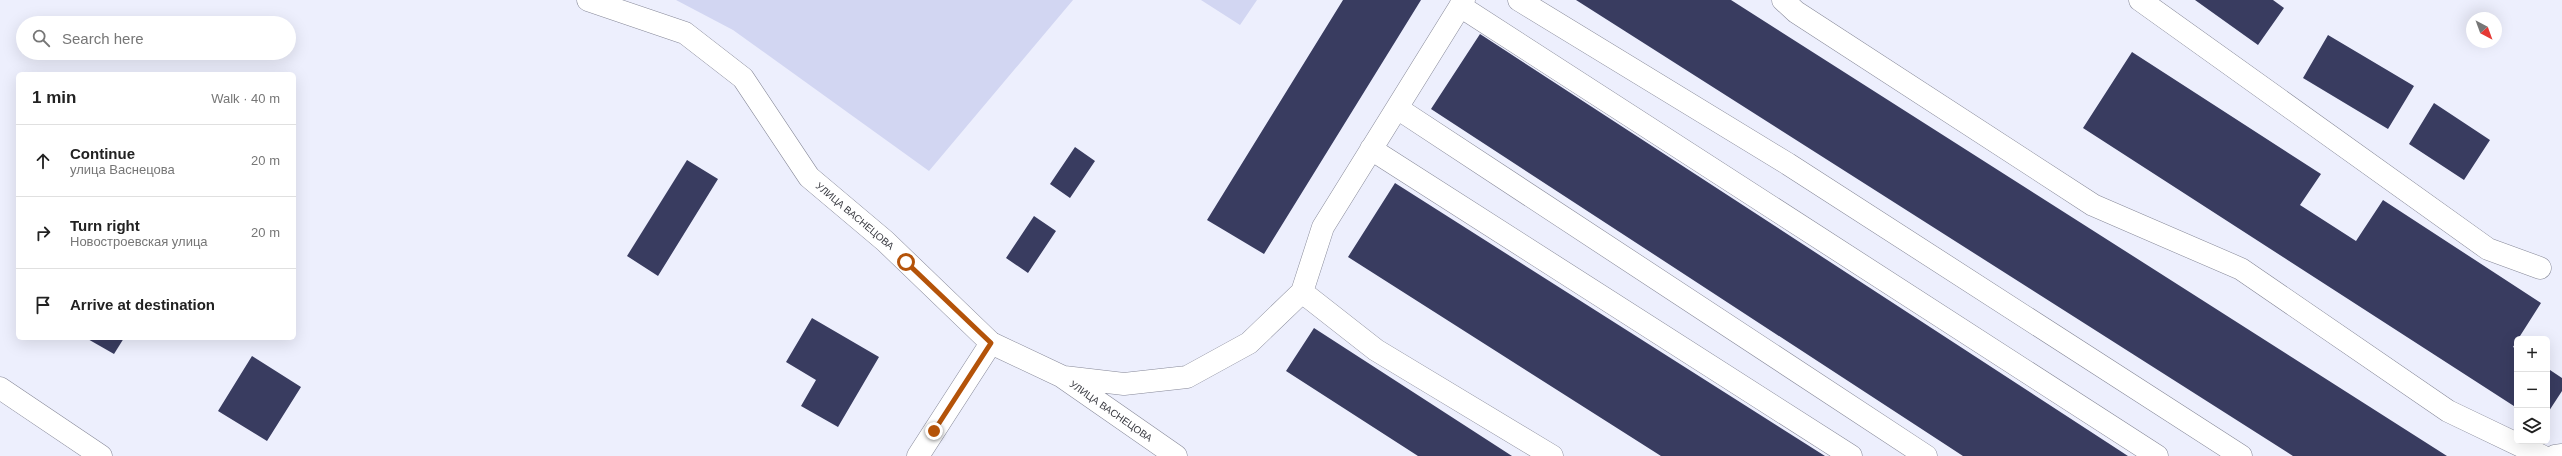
<!DOCTYPE html>
<meta charset="utf-8">
<style>
body{margin:0;font-family:Helvetica,sans-serif;background:#f2f2f2;color:#222}
.controls{position:absolute;right:12px;bottom:12px;display:grid;overflow:hidden;border-radius:6px;box-shadow:0 4px 16px #0002}
.controls button{width:36px;height:36px;display:grid;place-items:center;padding:0;border:0;border-bottom:1px solid #e0e0e0;background:#fff;color:#222;font:20px sans-serif}
.compass{position:absolute;left:2466px;top:12px;width:36px;height:36px;border-radius:50%;background:#fff;box-shadow:0 4px 16px #0002;rotate:139deg}
.stop{position:absolute;width:12px;height:12px;margin:-9px;border:3px solid #b45309;border-radius:50%;background:#fff}
.stop.end{background:#b45309;border-color:#fff;box-shadow:0 1px 4px #0008}
.list{margin:0;padding:0;list-style:none}
h2{display:flex;justify-content:space-between;align-items:center;height:52px;margin:0;padding:0 16px;font-size:17px}
h2 small{font-size:13px;font-weight:400;color:#767676}
.list li{display:grid;grid-template-columns:26px 1fr auto;gap:12px;align-items:center;box-sizing:border-box;height:72px;padding:0 16px;border-top:1px solid #e0e0e0}
.list b{display:block;font-size:15px;white-space:nowrap}
.list p{margin:0;font-size:13px;white-space:nowrap;color:#767676}
.list em{font-size:13px;font-style:normal;color:#767676}
.icon{flex:none;width:22px;height:22px;fill:none;stroke:currentColor;stroke-width:2;stroke-linecap:round;stroke-linejoin:round}
.map{position:relative;flex:none;width:2562px;height:456px;overflow:hidden}
.search{position:absolute;background:#fff;box-shadow:0 4px 16px #0002;left:16px;top:16px;width:280px;height:44px;display:flex;align-items:center;gap:10px;box-sizing:border-box;padding:0 14px;border-radius:22px;color:#767676;font-size:15px}
.panel{position:absolute;background:#fff;box-shadow:0 4px 16px #0002;left:16px;top:72px;width:280px;height:268px;border-radius:6px}
.map>svg:first-child{display:block}
.green{fill:#d2d6f2}
.building{fill:#393c60}
.lines{fill:none;stroke-linecap:round;stroke-linejoin:round}
.lane-casing{stroke:#868898;stroke-width:23}
.street-casing{stroke:#868898;stroke-width:23}
.lane{stroke:#fff;stroke-width:22}
.street{stroke:#fff;stroke-width:22}
.route{stroke:#b45309;stroke-width:5}
.labels{text-anchor:middle;dominant-baseline:central;stroke-width:4;stroke-linejoin:round;paint-order:stroke}
.street-label{font-size:10px;fill:#383940;stroke:#fff}
</style>
<div class="map">
<svg width="2562" height="456" viewBox="0 0 2562 456">
<rect width="100%" height="100%" fill="#edeffd"/>
<path class="green" d="M676,0H1073L929,171L733,30Z
M1201,0H1257L1240,25Z"/>
<path class="building" d="M1343,0H1421L1264,254L1207,220Z
M1576,0H1731L2447,456H2293Z
M2195,0H2273L2284,8L2258,45Z
M1480,34L2128,456H1963L1431,109Z
M2328,35L2414,86L2388,129L2303,78Z
M2132,52L2321,174L2300,205L2356,241L2383,200L2541,303L2513,347L2517,349V408L2083,128Z
M2434,103L2490,140L2464,180L2409,144Z
M1075,147L1095,161L1070,198L1050,184Z
M687,160L718,179L658,276L627,256Z
M1395,183L1825,456H1661L1348,257Z
M1034,216L1056,231L1028,273L1006,258Z
M812,318L879,357L838,427L801,406L816,380L786,362Z
M1314,328L1512,456H1418L1286,371Z
M86,338H124L114,354Z
M252,356L301,387L267,441L218,411Z
M2547,368L2562,378V391L2547,414Z"/>
<g class="lines">
<defs>
<path id="lane" d="M588,0L685,33L743,78L809,177L885,241L991,343L1061,376L1176,456
M1519,0L1788,164L2241,456
M1783,0L1796,12L2093,205L2241,269L2448,411L2542,456
M2140,0L2488,249L2540,268
M1460,6L2157,456
M1397,108L1926,456
M1371,149L1851,456
M1302,292L1376,350L1552,456
M1064,377L1124,384L1187,377L1249,343L1302,292L1323,227L1464,0
M0,388L101,456
M2555,456L2562,455"/>
<path id="street" d="M918,456L991,343"/>
</defs>
<use href="#lane" class="lane-casing"/>
<use href="#street" class="street-casing"/>
<use href="#lane" class="lane"/>
<use href="#street" class="street"/>
</g>
<g class="lines">
<path class="route" d="M906,262L991,343L934,431"/>
</g>
<g class="labels">
<g class="street-label">
<text transform="translate(855 216) rotate(40)">УЛИЦА ВАСНЕЦОВА</text>
<text transform="translate(1111 411) rotate(35)">УЛИЦА ВАСНЕЦОВА</text>
</g>
</g>
</svg>
<div class="controls">
<button>+</button>
<button>−</button>
<button><svg class="icon" aria-label="layers" viewBox="0 0 24 24"><path d="M12 4l9 5-9 5-9-5zM3 14l9 5 9-5"/></svg></button>
</div>
<svg class="compass" viewBox="-18 -18 36 36"><path d="M0-13l5 13h-10z" fill="#e53935"/><path d="M0 13l5-13h-10z" fill="#767676"/></svg>
<div class="stop" style="left:906px;top:262px"></div>
<div class="stop end" style="left:934px;top:431px"></div>
<div class="search"><svg class="icon" aria-label="search" viewBox="0 0 24 24"><circle cx="10" cy="10" r="6"/><path d="M15 15l6 6"/></svg>Search here</div>
<section class="panel">
<h2>1 min<small>Walk · 40 m</small></h2>
<ul class="list">
<li><svg class="icon" aria-label="ahead" viewBox="0 0 24 24"><path d="M12 20V5M6 11l6-6 6 6"/></svg><div><b>Continue</b><p>улица Васнецова</p></div><em>20 m</em></li>
<li><svg class="icon" aria-label="right" viewBox="0 0 24 24"><path d="M7 20v-9h11M14 6l5 5-5 5"/></svg><div><b>Turn right</b><p>Новостроевская улица</p></div><em>20 m</em></li>
<li><svg class="icon" aria-label="arrive" viewBox="0 0 24 24"><path d="M6 21V4h12l-3 4 3 4H6"/></svg><div><b>Arrive at destination</b></div></li>
</ul>
</section>
</div>
